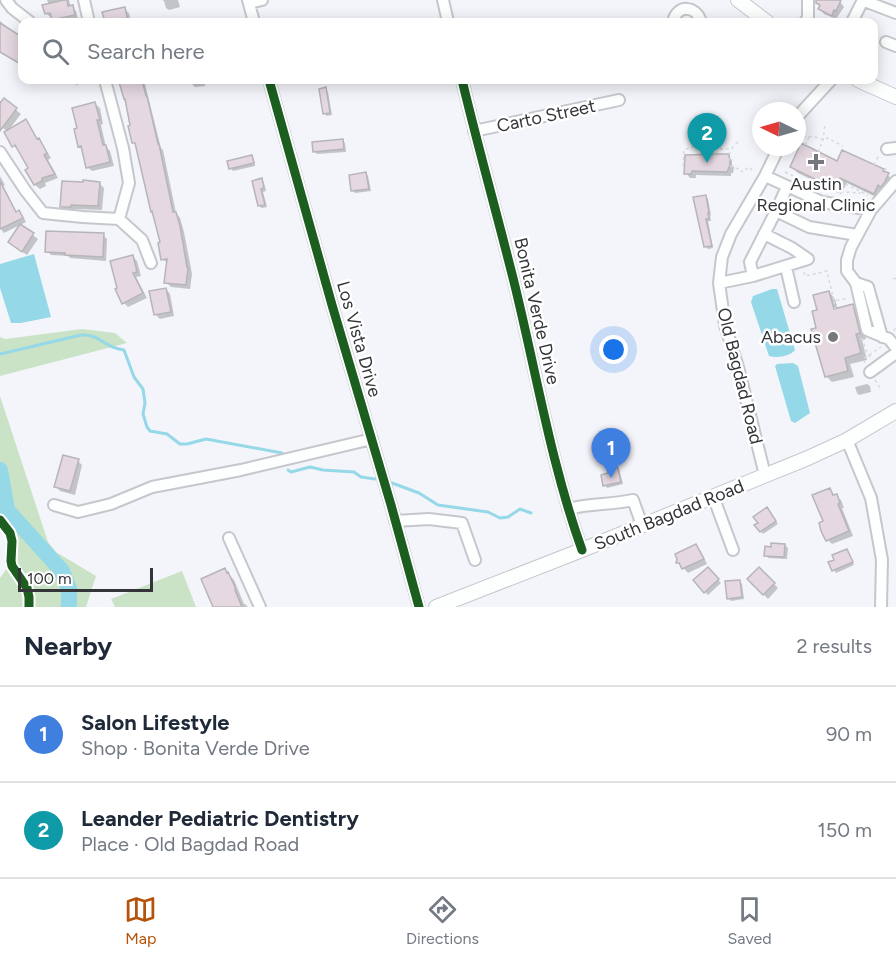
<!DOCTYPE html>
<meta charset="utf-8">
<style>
body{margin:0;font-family:Figtree,sans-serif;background:#f6f6f7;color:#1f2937}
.compass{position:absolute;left:752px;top:102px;width:54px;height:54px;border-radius:50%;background:#fff;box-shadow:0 3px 15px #0003;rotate:275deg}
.scale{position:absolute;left:18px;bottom:15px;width:135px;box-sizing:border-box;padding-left:6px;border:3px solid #333539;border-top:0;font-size:16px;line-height:21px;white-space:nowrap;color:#333539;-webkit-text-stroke:4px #fff;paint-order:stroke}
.you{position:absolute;left:614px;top:350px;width:21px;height:21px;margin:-15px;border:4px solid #fff;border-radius:50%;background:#1a73e8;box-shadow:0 0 0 9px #1a73e833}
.badge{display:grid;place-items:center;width:39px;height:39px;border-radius:50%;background:#b45309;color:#fff;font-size:20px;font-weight:700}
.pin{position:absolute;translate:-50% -50px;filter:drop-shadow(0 2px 3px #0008)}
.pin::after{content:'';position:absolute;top:32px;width:21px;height:18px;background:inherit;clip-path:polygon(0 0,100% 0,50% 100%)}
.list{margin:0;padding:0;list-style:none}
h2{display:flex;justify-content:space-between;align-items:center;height:78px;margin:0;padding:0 24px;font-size:26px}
h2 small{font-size:20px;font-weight:400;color:#747a83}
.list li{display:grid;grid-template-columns:39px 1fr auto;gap:18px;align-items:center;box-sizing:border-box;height:96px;padding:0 24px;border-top:2px solid #e0e1e3}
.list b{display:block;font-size:22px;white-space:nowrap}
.list p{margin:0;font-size:20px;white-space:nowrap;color:#747a83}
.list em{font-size:20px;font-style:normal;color:#747a83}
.icon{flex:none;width:33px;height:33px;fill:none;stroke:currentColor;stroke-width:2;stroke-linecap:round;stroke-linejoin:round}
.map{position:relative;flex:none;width:896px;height:607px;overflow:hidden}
.search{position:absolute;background:#fff;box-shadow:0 3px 15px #0003;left:18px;right:18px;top:18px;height:66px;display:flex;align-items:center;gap:15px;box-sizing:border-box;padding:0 21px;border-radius:12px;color:#747a83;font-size:22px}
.sheet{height:270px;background:#fff}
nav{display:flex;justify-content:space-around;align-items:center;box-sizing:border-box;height:84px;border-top:2px solid #e0e1e3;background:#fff;font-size:16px;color:#747a83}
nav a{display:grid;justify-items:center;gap:3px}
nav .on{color:#b45309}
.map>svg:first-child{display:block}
.green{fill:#cae3c7}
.water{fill:#95d8e7}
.shadow{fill:#0003}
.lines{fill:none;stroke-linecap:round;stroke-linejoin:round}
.stream{stroke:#95d8e7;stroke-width:3}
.river{stroke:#95d8e7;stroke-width:16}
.building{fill:#e5d8e1;stroke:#b6b5b8;stroke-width:1.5}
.minor-casing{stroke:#c6c7cc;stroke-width:14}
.major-casing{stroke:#c6c7cc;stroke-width:16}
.path{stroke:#d8d9db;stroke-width:1.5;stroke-dasharray:3 3;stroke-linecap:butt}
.minor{stroke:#fdfefe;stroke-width:10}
.major{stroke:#fdfefe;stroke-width:14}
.cycleway-casing{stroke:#fff;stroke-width:13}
.cycleway{stroke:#1b5e20;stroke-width:9}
.poi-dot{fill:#77787d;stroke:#fff;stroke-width:2}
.labels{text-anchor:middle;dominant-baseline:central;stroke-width:5;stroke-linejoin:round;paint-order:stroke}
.street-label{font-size:18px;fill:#333539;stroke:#fff}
.poi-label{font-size:18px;fill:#333539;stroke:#fff}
</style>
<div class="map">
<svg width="896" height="607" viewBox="0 0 896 607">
<rect width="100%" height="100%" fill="#f4f5fb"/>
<path class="green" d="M82,329L115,333L127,343L0,376V337L5,339Z
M0,396L48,542L56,552L96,576L86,607H0V578L18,553L13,533L0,516Z
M182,571L196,607H115L111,599Z"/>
<path class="water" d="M34,254L51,317L21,323H11L0,288V264Z
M772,289H777L795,350C789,357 777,358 769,356L751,302L753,296Z
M793,363L798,366L810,413L795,423L791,421L775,366L777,364Z"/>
<path class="shadow" d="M47,0H69L71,7H72L76,11L78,19L63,22H54L53,17H50L46,13L49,5Z
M162,0H178L180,7L169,10L166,8L164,1Z
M819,0H839L844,7L836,19L824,14L820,9L821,6L817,3Z
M124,9L129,13L131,22H107L104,13Z
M0,21L22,39V65L0,53Z
M71,80H90V81L76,85Z
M120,80H144L161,148L163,150L176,213L180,218L184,232L192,274L190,289L171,287L166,282L168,264L163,259L162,244L154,213L152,211L138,147L134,143Z
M192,80H205V86L195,87L192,84Z
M325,89L328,92L332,115L327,116L324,113Z
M4,100L21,114L8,131L25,121L30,126L38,140L43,145L51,158L48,160L58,178L45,183L46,186L40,189L35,185L27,170L30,169L19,150H18L14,146L7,131L0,126V101L2,103Z
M95,104L100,108L103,124L101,125L106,147L110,151L114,166L92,171L87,167L83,150L80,146Z
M343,141L345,143L346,152L317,154L315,152Z
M728,156L732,160V165L734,167L733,173H731V176L696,175V178H690L686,173Z
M251,157L254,160L255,166L233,171L231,168Z
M838,163L883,171L894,181L880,199L847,183L841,194L798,173L791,167Z
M366,174L368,176L371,191L355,193L352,190Z
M0,176L5,185L3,186L17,213L19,212L23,216L26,222L4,233L0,228Z
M262,180L264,183L266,191L263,192L267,207L262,208L259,206Z
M99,183L104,188L102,210L75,209V211H66L62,206Z
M706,197L708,199L711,215L710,216L711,221H708L713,248L708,249L705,246Z
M21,226L38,239L27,255L14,246Z
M103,235L107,239L106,261L70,258L68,256L51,255L47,251Z
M133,257L137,261L141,276L136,277L147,298L128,307L124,303Z
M166,289L170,294L174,316L160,319L155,314Z
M829,292L835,299L838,310L853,306L859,312L866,339L862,340L867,360L850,364L854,377L832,382L826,376L818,329L819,311Z
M867,384L870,386L871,392L859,395L857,393L855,387Z
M78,461L82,465L75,495L60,491L56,486Z
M617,466L619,469L623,484L607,488L605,485L610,474Z
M830,489L833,493H831L835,503L836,496L841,500L844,508H842L853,536L832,544L828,540L825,522Z
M769,512L778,524L763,534L757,526Z
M785,545L788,548L787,559L768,558L766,555Z
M695,546L700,550L707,564L688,573L678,562Z
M847,551L849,553L854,565L836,573L830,563Z
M708,569L721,583L708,595L695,581Z
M759,569L778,588L768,599L749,579Z
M225,570L234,580L244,604H245L248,607H215Z
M739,581L742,584L744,599L731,601L728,598Z"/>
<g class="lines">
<path class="stream" d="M0,354L81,335C93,334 99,340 109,345C113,348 119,349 124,350L134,377L143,389L145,403L143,414L147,427L150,431L167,434L180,444H187L206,439L282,453
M288,470L291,472L310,467L323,470L354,472L361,477L375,479
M392,483L419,493L438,505L488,512L500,518L508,517L520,509L531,513"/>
<path class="river" d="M0,470L7,510L62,571L69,589V607"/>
</g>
<path class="building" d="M64,0H67L68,6L73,5L75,15L52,20L50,13L45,14L42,5Z
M816,0H841L836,11L834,10L832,16L818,9L820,5L816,3Z
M125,7L128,22H105L102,12Z
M0,23L22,37V65L0,52Z
M129,80H142L146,96H147L158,144H159L173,212H176L180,226L187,267L188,268L186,285L164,283L167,259L161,260L158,243L160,242L152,211L151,212L135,143H132L128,126L130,125L125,99H124L119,82Z
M326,87L330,113L323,114L319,89Z
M4,98L17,108L0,131V103Z
M95,102L100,120H97L103,145H106L110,162L86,168L81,146L78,147L74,129L77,128L72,108Z
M26,119L37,139L39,138L47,153L44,155L55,174L42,178V181L34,185L25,170L28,168L15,145L12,147L4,132Z
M343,139L344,149L313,152L312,142Z
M801,143L837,161L842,150L884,169L883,171L889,173L884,183L881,187L878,185L874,194L840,178L835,189L790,167Z
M718,154H729L730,165L727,172L692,171L691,174H684L685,155Z
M252,155L254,163L229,169L227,161Z
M366,172L369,189L351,191L349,175Z
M262,178L264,188L261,189L265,205L258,206L252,181Z
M83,180L100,182L98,206L71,205V207H60L62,181L83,182Z
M0,181L16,212L19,210L23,218L0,229Z
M706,195L709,213H708L709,219H706L712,246L704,247L693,197Z
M20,224L34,233L22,252L8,242Z
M46,231L104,233L103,257L65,255V253L45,252Z
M133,255L137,272L133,273L143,293L122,304L115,289L117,288L110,261Z
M166,288L171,312L154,315L149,291Z
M829,291L834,309L853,304L860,333L856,334L861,353L845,358L848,371L825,377L811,329L816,328L812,311L817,310L813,295Z
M63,455L79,459L70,491L54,487Z
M617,465L621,482L603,486L601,475L608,473L607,467Z
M830,488L833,495L837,494L840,503L838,504L849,531L826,541L821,531L819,523L823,521L812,495Z
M767,507L776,521L760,532L754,525L758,523L753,517Z
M771,543L785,544L784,557L764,556L765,546L771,547Z
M696,544L704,559L682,569L679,563H676L677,559L675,554Z
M847,549L853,562L832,571L828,562L834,560L832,555Z
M708,567L719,579L704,593L693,580Z
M759,567L775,583L763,595L747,579Z
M225,568L227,573L228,572L235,587V590L242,607H213L201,579Z
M740,580L742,597L727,599L725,581Z"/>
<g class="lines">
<defs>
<path id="minor" d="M6,0L12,8L30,22
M84,0L89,22
M248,0L254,22
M443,0L448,22
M862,0L896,13
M249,3L262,0
M673,22C677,4 696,5 701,22
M805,22L808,18V0
M852,22L863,0
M886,42L896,46
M105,80L123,148L129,183L119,219
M269,80L332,305L391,505L419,607
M462,80C478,147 497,214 514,282C536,371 551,464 582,550
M797,117L831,80
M474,131L619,100
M887,149L896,148
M0,152L25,190L43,213L83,217L119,219L142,240L151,263
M765,176L822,202L871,210L896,181
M871,210L851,247L847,260V271L856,283L867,330L889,339L896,348
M776,211L787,187
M786,267L794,302
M753,276L808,259L792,248L764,234
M719,283L753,276L750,262L776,211L809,227L857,235
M856,283L868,287L882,337
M870,372L896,353
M847,440L871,498L882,560L881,607
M765,475L738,367L725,325L719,283L722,257L731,234L765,176L779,147
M713,496L733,550
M54,505L78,512L111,504L152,487L241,470L372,439
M568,509C589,503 611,505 633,500L642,525
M395,521L429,519L462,523L475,560
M229,538L260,607"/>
<path id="major" d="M738,0L767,22
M858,80L896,97
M436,607L582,550L808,458L847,440L896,411"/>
</defs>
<use href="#minor" class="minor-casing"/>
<use href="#major" class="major-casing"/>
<path class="path" d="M797,139C807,135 814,136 823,140L827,138L843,146
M713,143L720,131
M805,145L809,137
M818,152L823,140L825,124
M715,155L716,146
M729,161L730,150
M874,165L879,155
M683,166L684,150L700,144L699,140C709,140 713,146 722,149C723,149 730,149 731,149L738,142
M730,166L741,170L742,172L749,167L753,171
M885,171L887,166
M785,172L825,191L861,193
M835,191L839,181L868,195
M804,272L805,276L827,271L834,301L848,298
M896,278L894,279L896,281
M834,301L835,309
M894,331L896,326
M862,338L867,353L871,358
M854,341L862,339
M865,363L863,359L881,347
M875,380L881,389"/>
<use href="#minor" class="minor"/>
<use href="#major" class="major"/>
<defs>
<path id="cycleway" d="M269,80L332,305L391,505L419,607
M462,80C478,147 497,214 514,282C536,371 551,464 582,550
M0,520L10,533L12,541L11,561L12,566L27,588L29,597V607"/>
</defs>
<use href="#cycleway" class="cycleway-casing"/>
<use href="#cycleway" class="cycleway"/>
</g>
<g class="poi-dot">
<path d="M813 153h6v6h6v6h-6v6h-6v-6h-6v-6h6z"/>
<circle cx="833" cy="337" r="6"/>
</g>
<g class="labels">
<g class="street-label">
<text transform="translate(546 116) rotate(-12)">Carto Street</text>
<text transform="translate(537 311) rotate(77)">Bonita Verde Drive</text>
<text transform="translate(359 339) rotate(74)">Los Vista Drive</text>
<text transform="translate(740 376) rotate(76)">Old Bagdad Road</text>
<text transform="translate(669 515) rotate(-22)">South Bagdad Road</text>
</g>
<g class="poi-label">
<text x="816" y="184">Austin<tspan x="816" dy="21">Regional Clinic</tspan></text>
<text x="821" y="337" text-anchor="end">Abacus</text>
</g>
</g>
</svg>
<svg class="compass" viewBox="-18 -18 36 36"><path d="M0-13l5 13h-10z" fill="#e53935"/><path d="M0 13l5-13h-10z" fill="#747a83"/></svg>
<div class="scale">100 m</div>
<div class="you"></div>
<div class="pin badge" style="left:611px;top:478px;background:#3f7fe0">1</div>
<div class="pin badge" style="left:707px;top:163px;background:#0f9aa8">2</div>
<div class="search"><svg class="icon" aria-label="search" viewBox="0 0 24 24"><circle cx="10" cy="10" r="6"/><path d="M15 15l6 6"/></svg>Search here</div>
</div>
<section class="sheet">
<h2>Nearby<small>2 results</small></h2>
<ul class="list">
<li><span class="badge" style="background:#3f7fe0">1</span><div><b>Salon Lifestyle</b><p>Shop · Bonita Verde Drive</p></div><em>90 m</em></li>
<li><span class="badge" style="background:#0f9aa8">2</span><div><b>Leander Pediatric Dentistry</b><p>Place · Old Bagdad Road</p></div><em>150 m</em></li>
</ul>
</section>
<nav>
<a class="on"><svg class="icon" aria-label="map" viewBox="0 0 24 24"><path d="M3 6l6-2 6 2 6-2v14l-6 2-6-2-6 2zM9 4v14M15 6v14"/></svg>Map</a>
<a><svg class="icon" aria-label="directions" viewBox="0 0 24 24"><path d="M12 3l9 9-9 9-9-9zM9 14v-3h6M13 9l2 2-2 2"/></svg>Directions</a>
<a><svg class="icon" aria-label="saved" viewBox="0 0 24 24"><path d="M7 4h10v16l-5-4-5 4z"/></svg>Saved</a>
</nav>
